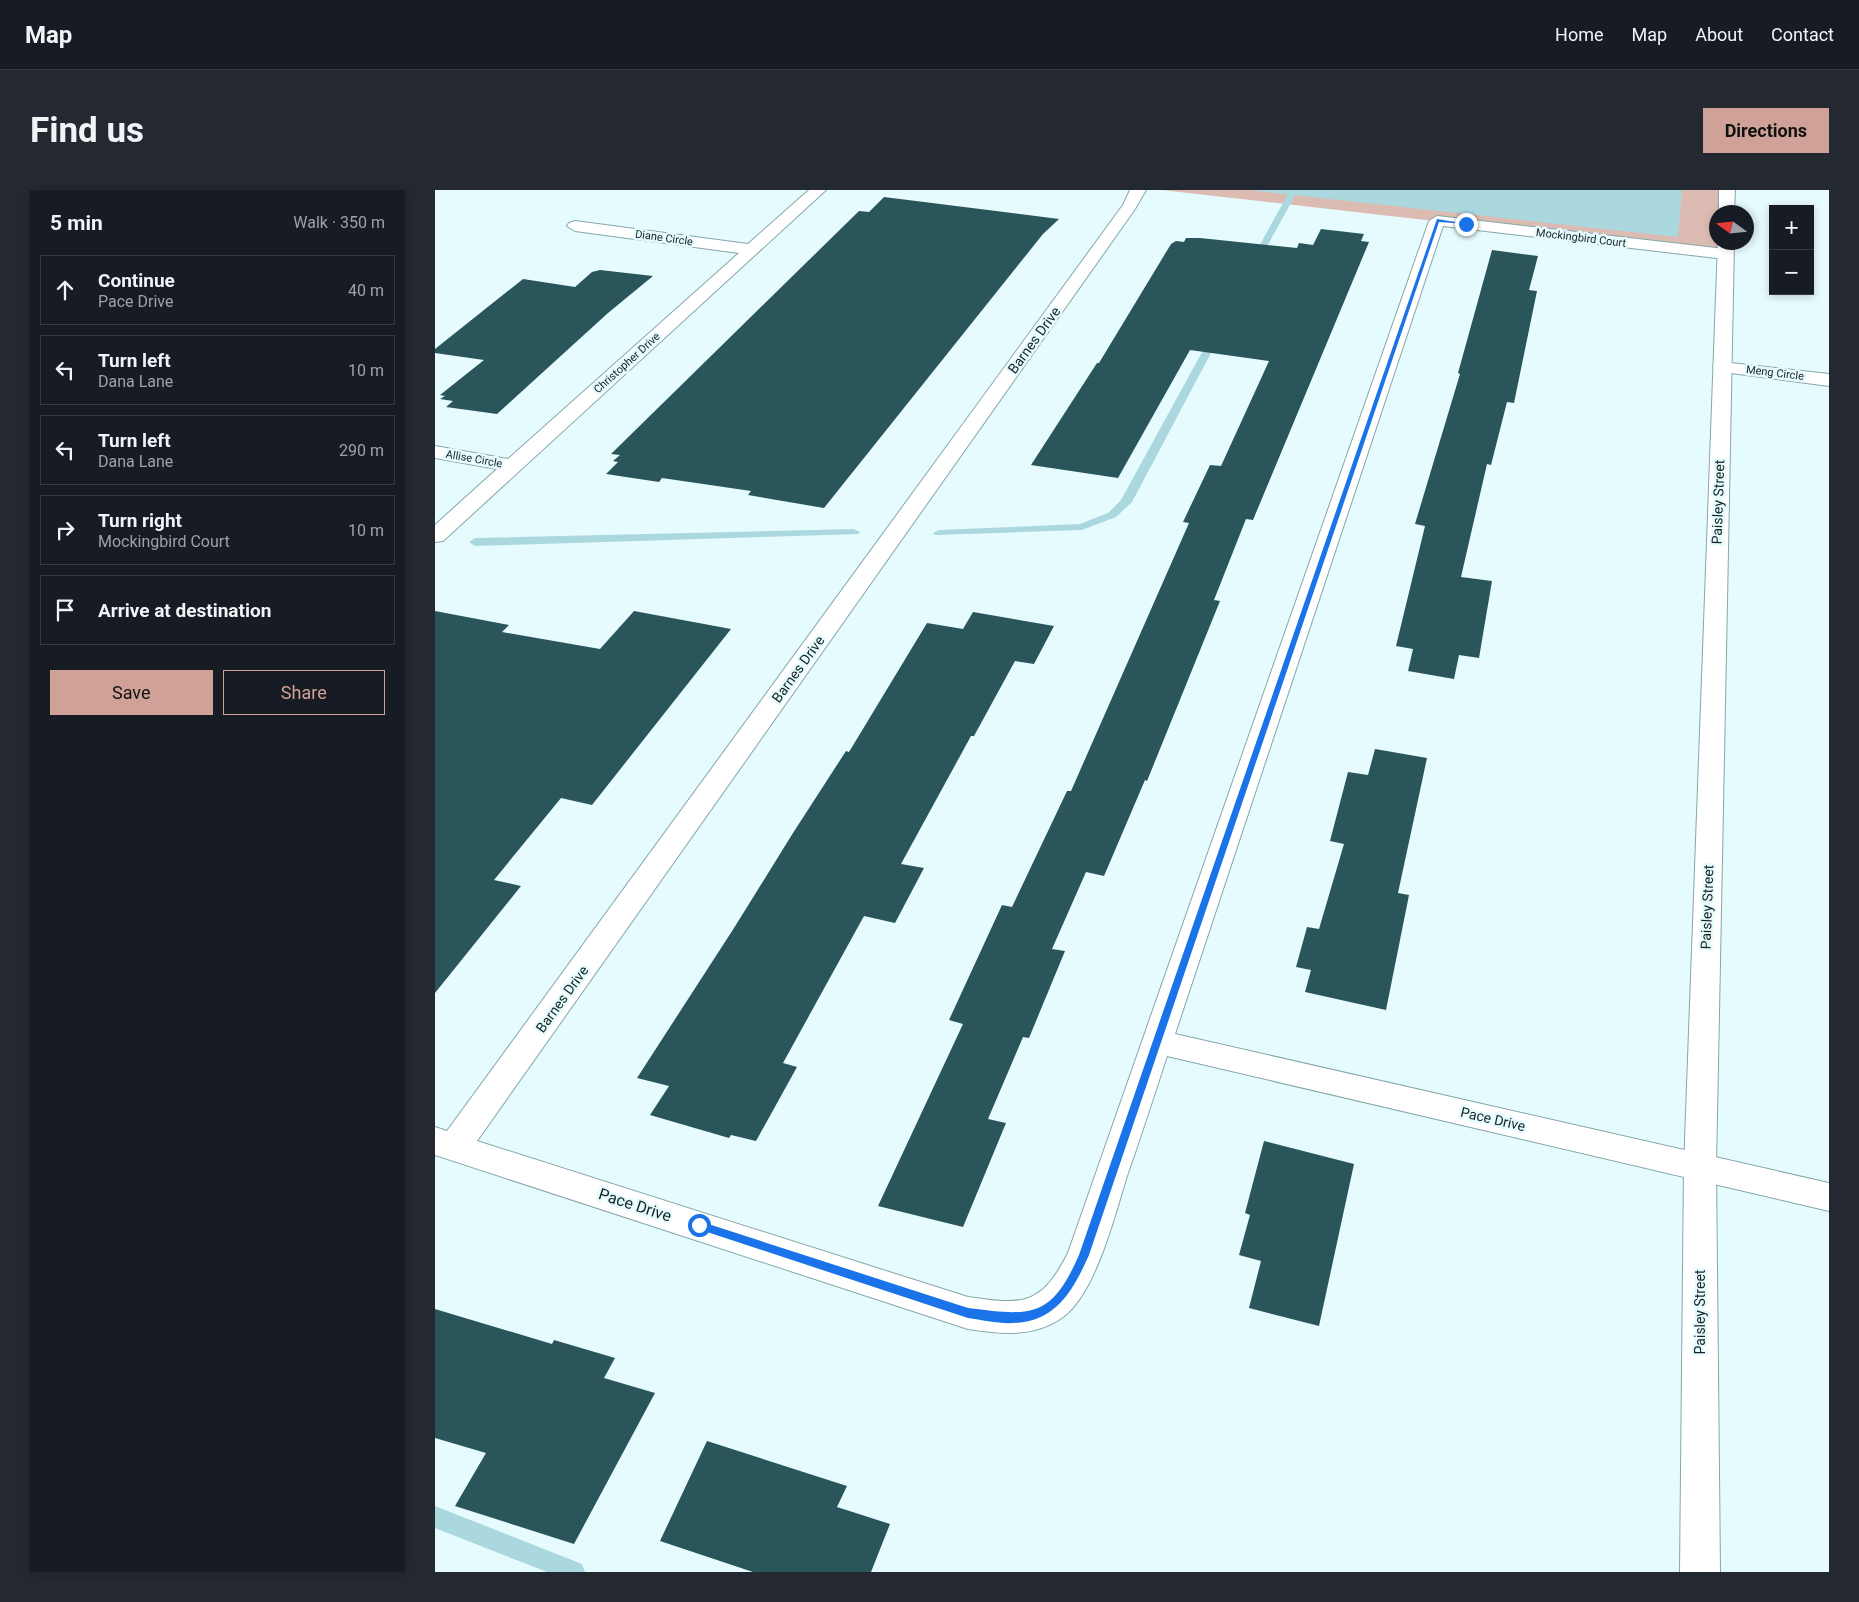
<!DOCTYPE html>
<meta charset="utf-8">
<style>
body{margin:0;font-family:Roboto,sans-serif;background:#242831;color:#f1f3f6}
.controls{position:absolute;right:15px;top:15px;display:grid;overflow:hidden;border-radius:0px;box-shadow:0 2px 8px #0003}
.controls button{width:45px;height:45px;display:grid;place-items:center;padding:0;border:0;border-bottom:1px solid #363941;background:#171b24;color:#f1f3f6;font:25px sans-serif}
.compass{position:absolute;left:1274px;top:15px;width:45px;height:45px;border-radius:50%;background:#171b24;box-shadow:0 2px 8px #0003;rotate:285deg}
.stop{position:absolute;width:15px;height:15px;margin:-11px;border:4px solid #1a73e8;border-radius:50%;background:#fff}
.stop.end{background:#1a73e8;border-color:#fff;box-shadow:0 1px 5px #0008}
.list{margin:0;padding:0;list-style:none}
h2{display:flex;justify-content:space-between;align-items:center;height:65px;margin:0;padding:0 20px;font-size:21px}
h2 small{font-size:16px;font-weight:400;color:#9ea1a6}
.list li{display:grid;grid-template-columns:32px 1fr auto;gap:15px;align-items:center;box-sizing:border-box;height:70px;margin:0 10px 10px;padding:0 10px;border:1px solid #363941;border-radius:0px}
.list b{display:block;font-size:19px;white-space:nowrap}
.list p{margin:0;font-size:16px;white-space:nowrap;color:#9ea1a6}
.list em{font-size:16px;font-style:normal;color:#9ea1a6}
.actions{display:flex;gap:10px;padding:15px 20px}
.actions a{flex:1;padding:11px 0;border:1px solid #cfa197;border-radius:0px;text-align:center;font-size:18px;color:#cfa197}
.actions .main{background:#cfa197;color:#111}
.icon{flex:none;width:28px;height:28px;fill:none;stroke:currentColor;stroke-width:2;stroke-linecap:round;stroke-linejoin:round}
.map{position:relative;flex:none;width:1394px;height:1382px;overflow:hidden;border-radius:0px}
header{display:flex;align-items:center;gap:30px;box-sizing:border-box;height:70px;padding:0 25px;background:#171b24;border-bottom:1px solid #363941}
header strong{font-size:24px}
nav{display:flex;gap:28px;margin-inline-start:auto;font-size:18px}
.intro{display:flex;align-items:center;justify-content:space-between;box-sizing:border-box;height:120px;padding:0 30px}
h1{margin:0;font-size:35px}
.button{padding:12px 22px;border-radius:0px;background:#cfa197;color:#111;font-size:18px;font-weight:700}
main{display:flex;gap:30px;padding:0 30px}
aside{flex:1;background:#171b24;border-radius:0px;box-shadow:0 2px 8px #0003}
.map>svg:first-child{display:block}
.green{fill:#dcbbb2}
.water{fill:#aad8de}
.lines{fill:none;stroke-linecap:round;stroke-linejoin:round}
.stream{fill:#aad8de;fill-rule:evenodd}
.building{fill:#2a565b}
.minor-casing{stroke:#85a7ab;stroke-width:2}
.tertiary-casing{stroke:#85a7ab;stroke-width:2}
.minor{fill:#fff;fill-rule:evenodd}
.tertiary{fill:#fff;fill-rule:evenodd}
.route{fill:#1a73e8}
.labels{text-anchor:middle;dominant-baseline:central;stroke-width:5;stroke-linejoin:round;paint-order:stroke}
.far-street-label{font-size:11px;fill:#162425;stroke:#e6fbfd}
.street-label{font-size:14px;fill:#162425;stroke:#e6fbfd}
.near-street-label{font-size:16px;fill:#162425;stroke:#e6fbfd}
</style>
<header>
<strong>Map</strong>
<nav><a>Home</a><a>Map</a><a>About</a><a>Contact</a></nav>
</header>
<div class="intro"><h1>Find us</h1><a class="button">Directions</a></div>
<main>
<aside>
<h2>5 min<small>Walk · 350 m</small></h2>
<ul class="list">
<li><svg class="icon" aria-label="ahead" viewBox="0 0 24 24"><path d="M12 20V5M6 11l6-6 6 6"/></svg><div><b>Continue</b><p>Pace Drive</p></div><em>40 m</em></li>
<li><svg class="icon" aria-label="left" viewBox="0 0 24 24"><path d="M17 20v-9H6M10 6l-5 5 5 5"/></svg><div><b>Turn left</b><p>Dana Lane</p></div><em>10 m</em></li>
<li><svg class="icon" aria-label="left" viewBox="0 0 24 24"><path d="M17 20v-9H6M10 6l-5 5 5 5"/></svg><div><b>Turn left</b><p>Dana Lane</p></div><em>290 m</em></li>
<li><svg class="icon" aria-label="right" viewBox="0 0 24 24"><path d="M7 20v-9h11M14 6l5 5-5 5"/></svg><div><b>Turn right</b><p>Mockingbird Court</p></div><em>10 m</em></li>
<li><svg class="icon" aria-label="arrive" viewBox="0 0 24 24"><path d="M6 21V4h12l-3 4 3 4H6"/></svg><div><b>Arrive at destination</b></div></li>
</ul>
<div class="actions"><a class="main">Save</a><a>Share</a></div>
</aside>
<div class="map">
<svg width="1394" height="1382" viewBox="0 0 1394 1382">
<rect width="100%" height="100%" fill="#e6fbfd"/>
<path class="green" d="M727,0H1292V22H1282V52L1291,53L1290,64Z"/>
<path class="water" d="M813,0H1247L1243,47Z"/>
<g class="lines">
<path class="stream" d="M855,0H863L823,73L816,75L815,73Z
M777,144L785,146L697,312L681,327L647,340L500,345L498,343L504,340L645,334L673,323L686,310Z
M419,339L425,342L423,344L40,356L34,352L40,348Z
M0,1316L147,1374L150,1382H112L0,1338Z"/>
</g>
<path class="building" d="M449,7L624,29L608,44L389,318L313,305L316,301L227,288L224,292L171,284L183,272L178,271L185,265L176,264L424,21L434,22Z
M886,39L929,44L926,51L934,52L818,330L811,329L779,410L785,411L712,591L710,590L669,686L651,682L617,759L630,761L594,848L588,847L553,929L571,933L528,1037L443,1016L528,834L514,830L567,715L577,717L632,601H636L754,333L748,332L775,275L786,276L834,171L755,160L683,288L596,275L662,173H664L736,54L741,51L749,52L751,48H765L862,58L864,53L878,55Z
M1057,60L1103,66L1094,100L1102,101L1079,213L1072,212L1056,275L1052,274L1026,387L1057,391L1044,468L1024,465L1019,489L973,481L978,459L961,456L990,336L980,334L1025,184L1023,183Z
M165,80L218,86L173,123L62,224L11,217L18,211L5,209L10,206L5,205L49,170L0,163V159L88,89L140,97L157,82Z
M0,421L74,435L67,442L165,459L199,421L296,439L157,615L126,608L59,690L86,696L0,803Z
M538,422L619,436L599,474L580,471L539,546H536L466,674L489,678L460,733L429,726L348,873L362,877L321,951L296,945L294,948L215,925L234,896L202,888L299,738L358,643L411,561L414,562L492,433L528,439Z
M940,559L992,568L963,703L974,705L951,820L870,802L876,780L861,777L872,737L884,739L909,654L895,651L913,582L933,585Z
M829,951L919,974L884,1136L814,1118L826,1071L804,1065L815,1025L810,1023Z
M0,1119L117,1154L119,1150L180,1168L169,1188L220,1203L139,1354L20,1316L51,1263L0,1248Z
M272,1251L412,1296L402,1317L455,1334L436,1382H318L225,1351Z"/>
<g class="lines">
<defs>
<path id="minor" d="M374,0H391L8,351L0,352V335L62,279L0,268V256L73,269L304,63L140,41L132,36L134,33L140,31L313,54Z
M695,0H711L700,19L42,951L533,1107C588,1115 606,1116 633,1063L994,31L1002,26L1290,59L1298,64L1290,69L1008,36L740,844L1394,993V1021L732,866C719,906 706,946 692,986C680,1024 661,1103 628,1127C599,1148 566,1144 533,1139L0,965V937L12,941L688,15Z
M1287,172L1394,184V196L1281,181L1278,177L1281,173Z"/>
<path id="tertiary" d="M1284,0H1300L1299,22H1284Z
M1283,52H1299L1281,977L1285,1382H1245L1249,977Z"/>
</defs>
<use href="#minor" class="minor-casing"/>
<use href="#tertiary" class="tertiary-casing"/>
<use href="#minor" class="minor"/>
<use href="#tertiary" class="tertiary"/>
</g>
<path class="route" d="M1002,29L1033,34L1004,32L654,1065C639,1099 621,1132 579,1133C564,1134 548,1130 533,1128L260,1038V1032L264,1031L533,1118C596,1126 616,1129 644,1065Z"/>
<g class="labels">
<g class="far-street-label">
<text transform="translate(229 48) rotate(8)">Diane Circle</text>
<text transform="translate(1146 48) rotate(7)">Mockingbird Court</text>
<text transform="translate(192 173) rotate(-42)">Christopher Drive</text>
<text transform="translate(1340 183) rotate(7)">Meng Circle</text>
<text transform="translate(39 269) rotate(10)">Allise Circle</text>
</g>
<g class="street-label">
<text transform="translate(599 150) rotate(-54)">Barnes Drive</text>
<text transform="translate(1283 312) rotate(-88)">Paisley Street</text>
<text transform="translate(363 479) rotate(-54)">Barnes Drive</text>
<text transform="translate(1272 717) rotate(-88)">Paisley Street</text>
<text transform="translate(127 809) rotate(-54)">Barnes Drive</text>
<text transform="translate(1058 929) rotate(13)">Pace Drive</text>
<text transform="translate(1265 1122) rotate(-90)">Paisley Street</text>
</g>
<g class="near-street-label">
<text transform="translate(200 1015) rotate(18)">Pace Drive</text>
</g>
</g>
</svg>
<div class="controls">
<button>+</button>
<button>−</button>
</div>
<svg class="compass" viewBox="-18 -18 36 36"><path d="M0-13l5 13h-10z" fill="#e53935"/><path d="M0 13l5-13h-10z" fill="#9ea1a6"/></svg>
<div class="stop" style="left:264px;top:1035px"></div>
<div class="stop end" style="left:1031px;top:34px"></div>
</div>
</main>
